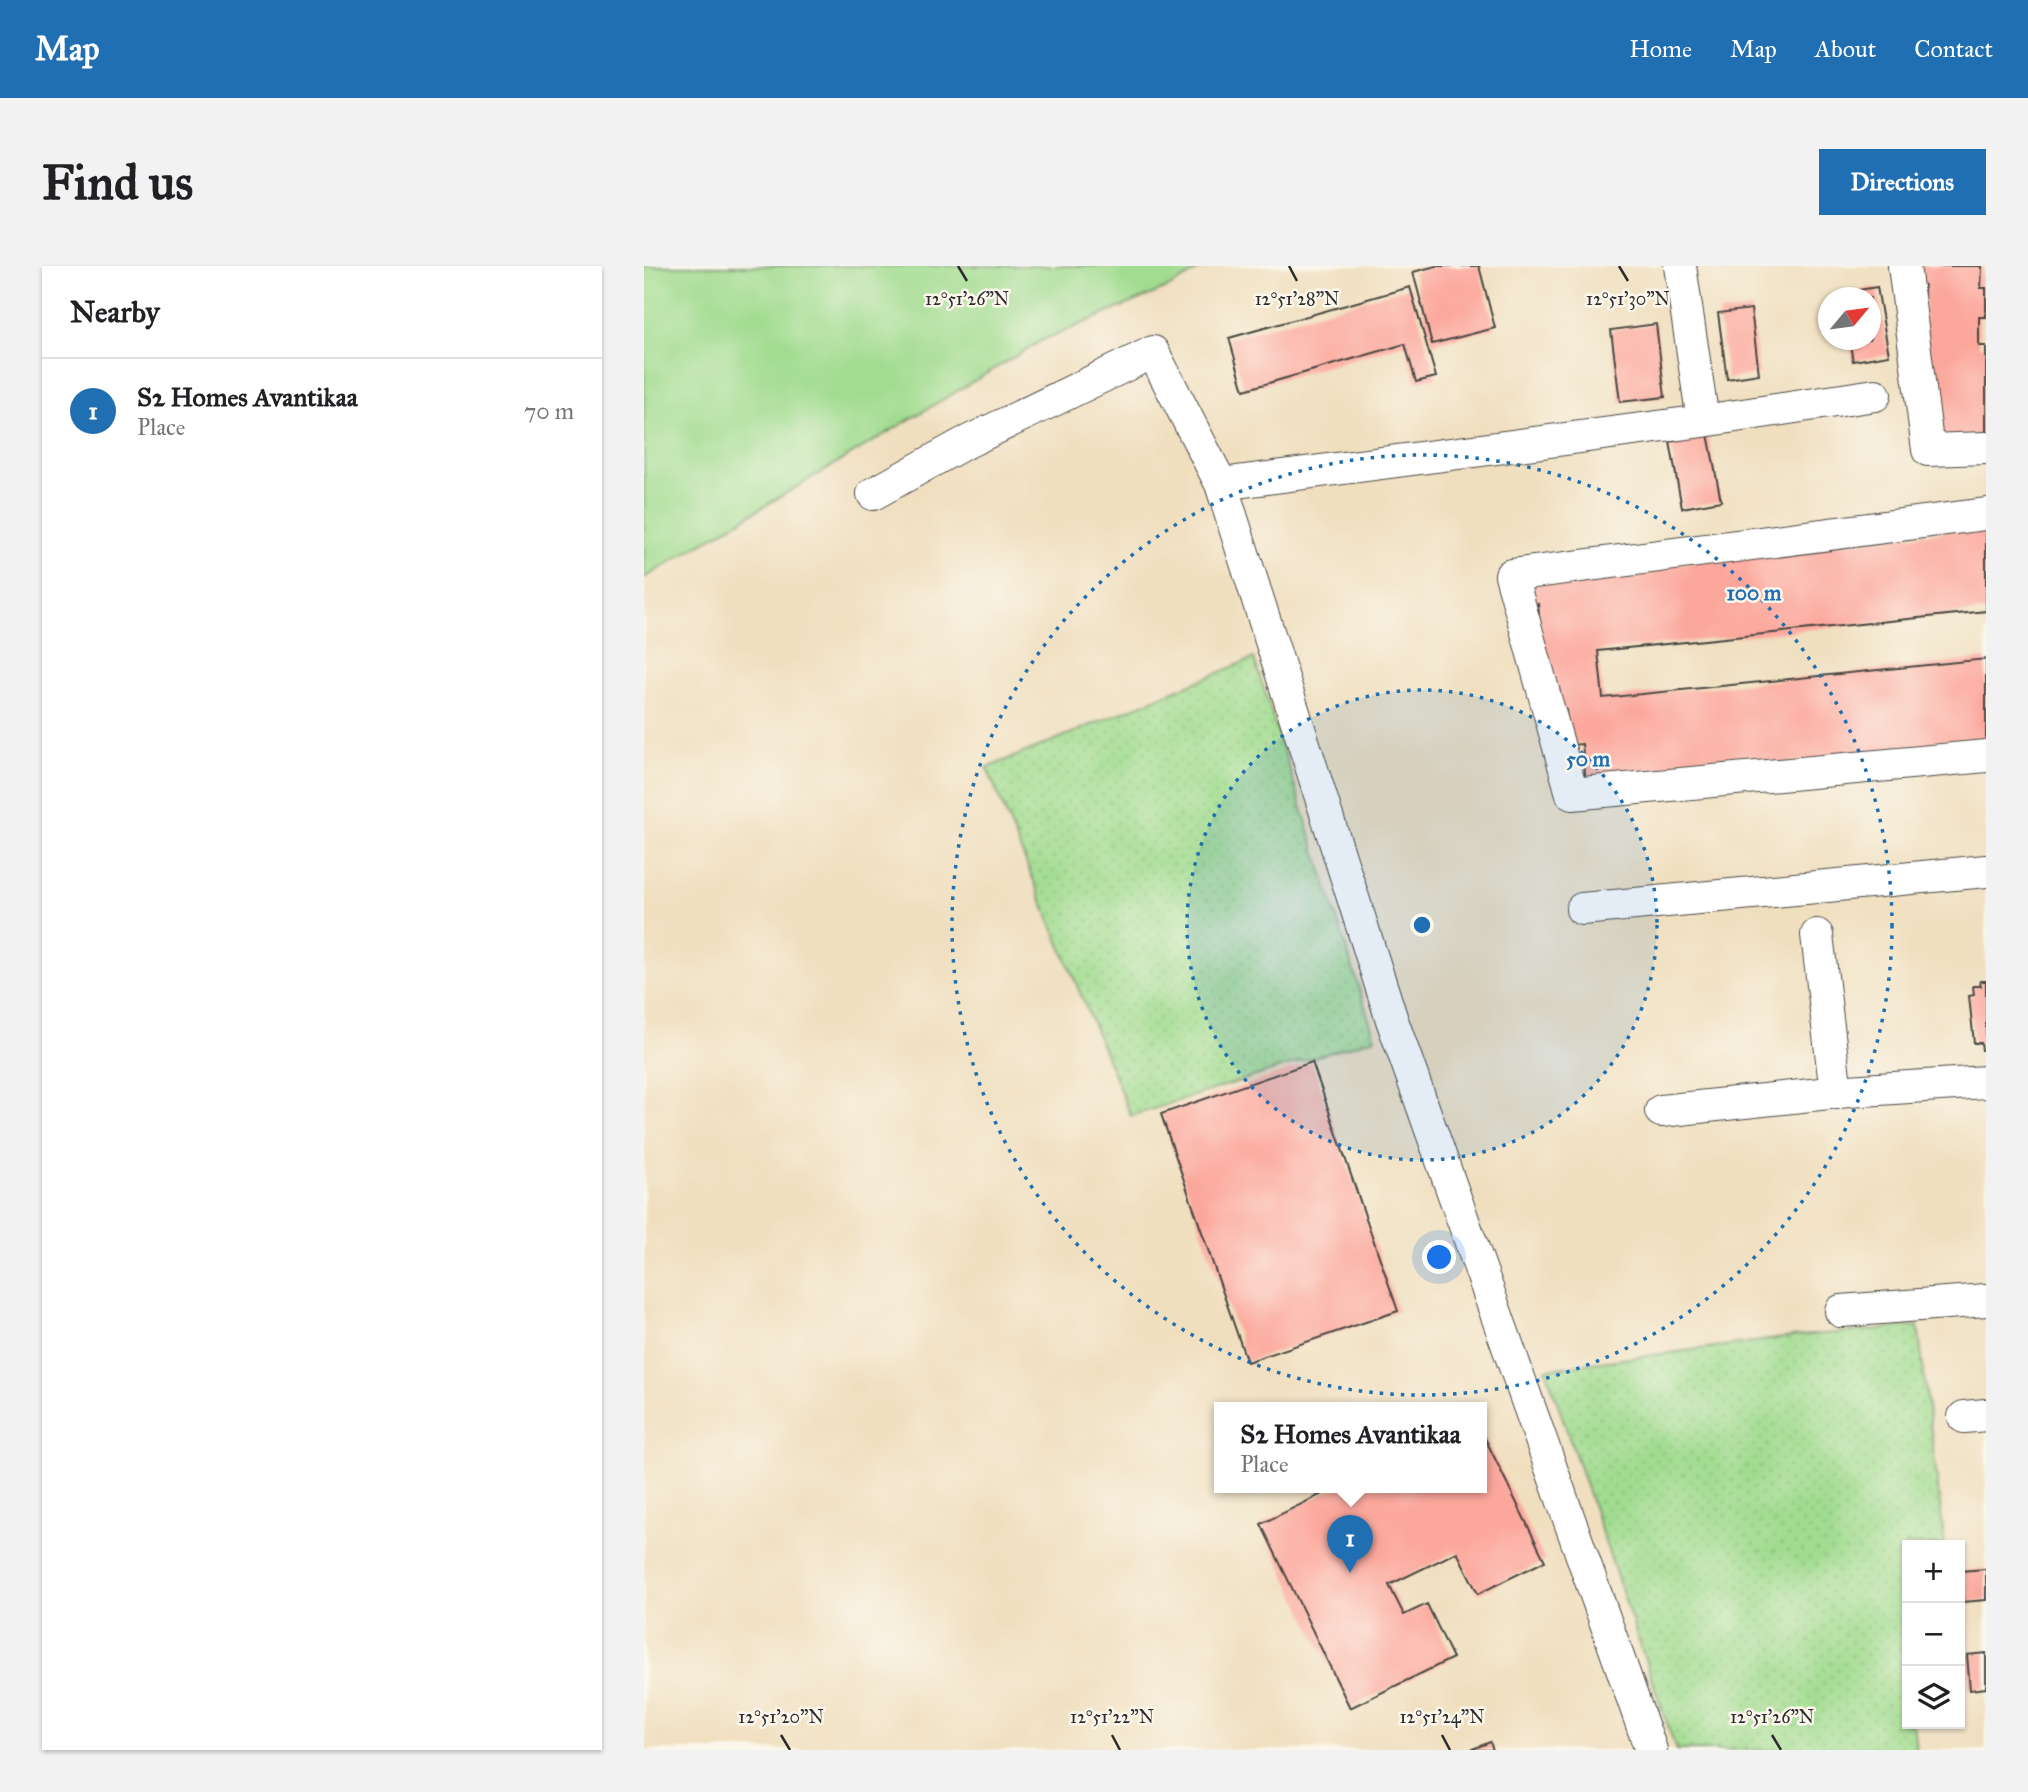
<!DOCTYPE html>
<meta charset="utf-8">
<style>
body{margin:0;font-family:"IM FELL Great Primer",serif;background:#f2f2f2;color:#202124}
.controls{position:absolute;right:21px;bottom:21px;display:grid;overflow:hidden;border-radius:0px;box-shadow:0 2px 5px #0004}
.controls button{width:63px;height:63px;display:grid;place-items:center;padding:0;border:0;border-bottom:2px solid #e0e0e0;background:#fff;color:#202124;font:35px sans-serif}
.compass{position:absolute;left:1174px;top:21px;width:63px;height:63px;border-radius:50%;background:#fff;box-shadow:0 2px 5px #0004;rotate:61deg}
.you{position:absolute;left:796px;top:992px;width:24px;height:24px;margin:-18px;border:5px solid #fff;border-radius:50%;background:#1a73e8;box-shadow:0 0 0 10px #1a73e833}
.badge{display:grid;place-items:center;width:46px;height:46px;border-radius:50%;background:#1f6fb2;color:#fff;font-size:23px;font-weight:700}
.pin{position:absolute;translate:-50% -58px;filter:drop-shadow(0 2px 4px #0008)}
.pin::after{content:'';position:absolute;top:37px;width:24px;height:21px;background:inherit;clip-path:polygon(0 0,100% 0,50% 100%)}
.popup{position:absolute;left:570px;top:1136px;width:273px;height:91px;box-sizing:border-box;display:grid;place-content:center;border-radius:0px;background:#fff;filter:drop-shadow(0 2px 5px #0005);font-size:23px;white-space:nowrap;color:#757577}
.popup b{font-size:26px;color:#202124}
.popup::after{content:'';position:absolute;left:50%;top:100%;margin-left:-14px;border:14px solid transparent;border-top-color:#fff}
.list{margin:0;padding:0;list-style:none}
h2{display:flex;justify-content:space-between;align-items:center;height:91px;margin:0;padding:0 28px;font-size:30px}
h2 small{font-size:23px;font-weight:400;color:#757577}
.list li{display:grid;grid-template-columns:46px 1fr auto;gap:21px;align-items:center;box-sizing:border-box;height:105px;padding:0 28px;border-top:2px solid #e0e0e0}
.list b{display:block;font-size:26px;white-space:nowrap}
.list p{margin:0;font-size:23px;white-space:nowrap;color:#757577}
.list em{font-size:23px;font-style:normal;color:#757577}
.icon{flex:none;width:38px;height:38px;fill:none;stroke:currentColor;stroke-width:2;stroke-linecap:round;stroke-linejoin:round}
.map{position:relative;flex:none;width:1342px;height:1484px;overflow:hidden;border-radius:0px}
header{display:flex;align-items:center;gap:42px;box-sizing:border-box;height:98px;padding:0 35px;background:#1f6fb2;color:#fff}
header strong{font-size:33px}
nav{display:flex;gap:38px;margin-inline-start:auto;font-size:24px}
.intro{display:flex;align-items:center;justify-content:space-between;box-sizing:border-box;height:168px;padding:0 42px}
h1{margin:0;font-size:49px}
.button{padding:18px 32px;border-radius:0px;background:#1f6fb2;color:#fff;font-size:24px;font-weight:700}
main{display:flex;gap:42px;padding:0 42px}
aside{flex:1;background:#fff;border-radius:0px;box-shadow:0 2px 5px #0004}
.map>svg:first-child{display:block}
.grass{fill:url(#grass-dots);stroke:#66845e;stroke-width:2}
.park{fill:#a1dc90;stroke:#66845e;stroke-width:2}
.building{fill:#fca79c}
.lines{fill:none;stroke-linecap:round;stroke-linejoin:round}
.minor-casing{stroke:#494641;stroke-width:34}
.minor{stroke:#fff;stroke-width:32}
.ticks{fill:none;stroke:#2b2b2b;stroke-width:2.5}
.ring{fill:none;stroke:#1f6fb2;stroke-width:3.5;stroke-dasharray:3.5 7}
.ticks-label{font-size:18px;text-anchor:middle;fill:#2b2b2b;stroke:#fbf7ec;stroke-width:5;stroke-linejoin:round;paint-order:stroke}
.centre{fill:#1f6fb2;stroke:#fbf7ec;stroke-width:3.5}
.ring-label{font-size:21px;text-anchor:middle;font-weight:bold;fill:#1f6fb2;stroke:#fbf7ec;stroke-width:5;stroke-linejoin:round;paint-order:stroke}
</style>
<header>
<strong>Map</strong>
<nav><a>Home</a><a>Map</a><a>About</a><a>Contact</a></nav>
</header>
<div class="intro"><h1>Find us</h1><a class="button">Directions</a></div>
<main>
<aside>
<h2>Nearby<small></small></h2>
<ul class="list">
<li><span class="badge">1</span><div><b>S2 Homes Avantikaa</b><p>Place</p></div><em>70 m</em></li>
</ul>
</aside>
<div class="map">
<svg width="1342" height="1484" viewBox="0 0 1342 1484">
<defs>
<pattern id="grass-dots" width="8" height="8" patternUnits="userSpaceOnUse" patternTransform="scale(1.75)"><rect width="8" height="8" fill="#a1dc90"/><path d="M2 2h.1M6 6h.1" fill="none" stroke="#8bbd7c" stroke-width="1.8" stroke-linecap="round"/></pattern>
</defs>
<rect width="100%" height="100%" fill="#fbf7ec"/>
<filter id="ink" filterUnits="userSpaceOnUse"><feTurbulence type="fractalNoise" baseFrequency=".0143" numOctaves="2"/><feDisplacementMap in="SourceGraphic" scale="14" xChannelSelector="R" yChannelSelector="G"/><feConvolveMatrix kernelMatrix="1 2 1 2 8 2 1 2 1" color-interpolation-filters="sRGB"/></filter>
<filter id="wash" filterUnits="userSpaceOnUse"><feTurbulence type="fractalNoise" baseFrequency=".00686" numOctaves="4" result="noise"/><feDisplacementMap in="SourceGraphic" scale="28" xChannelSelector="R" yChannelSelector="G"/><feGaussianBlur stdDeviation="1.57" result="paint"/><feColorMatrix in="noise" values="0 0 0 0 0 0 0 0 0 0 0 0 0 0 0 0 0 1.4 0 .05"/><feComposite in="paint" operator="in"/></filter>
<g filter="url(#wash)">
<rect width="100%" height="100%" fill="#f0dfbf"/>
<path class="grass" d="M610,392L731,772L487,850L343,502Z
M1274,1060L1301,1279H1263V1458H1269L1272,1484H1032L902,1103L1156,1070Z"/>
<path class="park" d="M0,0H562L525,21L397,75L0,312Z"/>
<g id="blocks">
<path class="building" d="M792,0H835L851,62L788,78L769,6Z
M1274,0H1338L1337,22H1342V51H1335V80H1342V170L1290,174L1292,126L1281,127L1280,18L1274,17Z
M766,21L792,111L772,116L761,78L600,124L585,72Z
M1233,21L1245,89L1209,95L1205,74H1226V32H1198L1197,27Z
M1107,43L1115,108L1083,113L1074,47Z
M1012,58L1021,131L976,136L967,64Z
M1064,168L1077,235L1038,242L1026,176Z
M1342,260V345L954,385L959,432L1342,393V477L942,517L938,478L926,479L922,444L913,445L899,388L894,338L888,339L886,316Z
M1336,715H1342V784H1338L1337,777H1330L1325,730L1330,729L1329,720H1337Z
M668,796L754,1045L603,1096L517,848Z
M837,1164L901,1295L834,1328L813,1286L745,1319L760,1349L783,1338L809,1392L706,1442L617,1258L692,1221H837Z
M1342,1303V1334L1319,1336L1316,1305Z
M1342,1387V1422L1326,1424L1323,1389Z
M846,1476L849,1484H826Z"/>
</g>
</g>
<g filter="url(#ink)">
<use href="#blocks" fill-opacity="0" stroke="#494641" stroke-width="2"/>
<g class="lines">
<defs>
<path id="minor" d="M1260,0L1284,184L1342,182
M1059,155L1231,129
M577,218L1059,155L1036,0
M229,228L317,179L509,86L577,218L748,754L1007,1484
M1342,248L867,309L928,528L1342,490
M938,643L1342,605
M1173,669L1192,827
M1017,845L1204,825L1342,816
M1197,1045L1342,1034
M1320,1151L1342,1149"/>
</defs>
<use href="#minor" class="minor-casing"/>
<use href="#minor" class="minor"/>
</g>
</g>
<path class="ticks" d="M314,0L323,15M645,0L653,15M975,0L984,15M137,1469L146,1484M468,1469L476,1484M798,1469L806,1484M1128,1469L1137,1484"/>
<circle cx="778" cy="659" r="235" fill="#1f6fb2" fill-opacity=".12"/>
<g class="ring">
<circle cx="778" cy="659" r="235"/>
<circle cx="778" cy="659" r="470"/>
</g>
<g class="ticks-label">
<text x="323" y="39">12°51'26"N</text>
<text x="653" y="39">12°51'28"N</text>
<text x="984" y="39">12°51'30"N</text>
<text x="137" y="1457">12°51'20"N</text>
<text x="468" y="1457">12°51'22"N</text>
<text x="798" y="1457">12°51'24"N</text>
<text x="1128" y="1457">12°51'26"N</text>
</g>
<circle cx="778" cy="659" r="10" class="centre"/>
<g class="ring-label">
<text x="1110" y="334">100 m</text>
<text x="944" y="500">50 m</text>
</g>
</svg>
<div class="controls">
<button>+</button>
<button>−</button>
<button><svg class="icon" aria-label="layers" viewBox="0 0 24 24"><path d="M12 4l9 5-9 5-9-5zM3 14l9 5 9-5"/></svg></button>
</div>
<svg class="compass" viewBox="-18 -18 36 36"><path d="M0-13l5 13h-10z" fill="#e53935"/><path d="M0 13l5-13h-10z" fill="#757577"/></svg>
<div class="you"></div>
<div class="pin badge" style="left:706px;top:1307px">1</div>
<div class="popup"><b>S2 Homes Avantikaa</b>Place</div>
</div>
</main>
